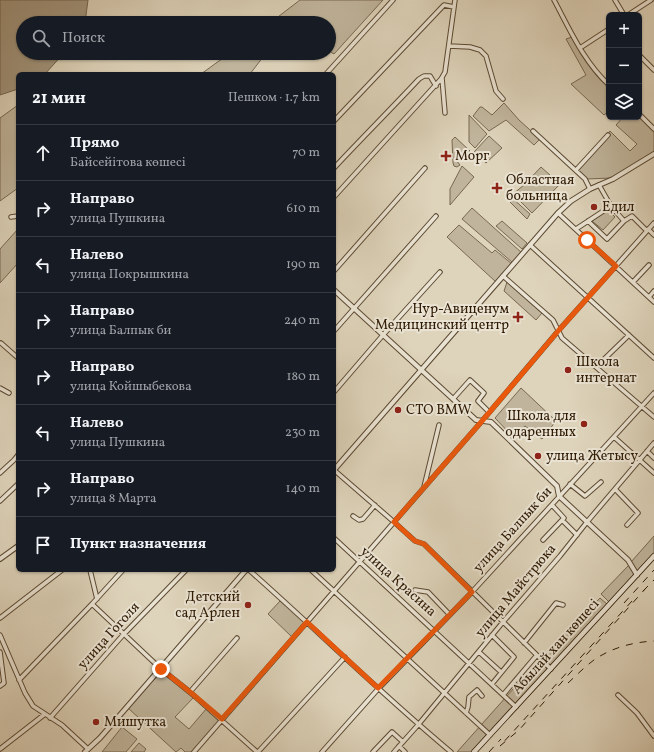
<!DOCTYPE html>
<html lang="ru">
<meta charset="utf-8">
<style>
body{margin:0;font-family:Vollkorn,serif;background:#242831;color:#f1f3f6}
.controls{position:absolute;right:12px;top:12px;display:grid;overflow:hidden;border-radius:6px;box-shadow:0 1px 3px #0004}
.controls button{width:36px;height:36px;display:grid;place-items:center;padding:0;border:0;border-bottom:1px solid #363941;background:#171b24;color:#f1f3f6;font:20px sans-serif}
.stop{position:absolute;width:12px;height:12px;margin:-9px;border:3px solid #ea580c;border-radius:50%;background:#fff}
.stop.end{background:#ea580c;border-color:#fff;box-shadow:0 1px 4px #0008}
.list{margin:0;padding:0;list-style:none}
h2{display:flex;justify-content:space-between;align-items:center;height:52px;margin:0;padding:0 16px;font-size:17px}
h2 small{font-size:13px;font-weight:400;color:#9ea1a6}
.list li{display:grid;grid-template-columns:26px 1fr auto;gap:12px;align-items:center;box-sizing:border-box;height:56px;padding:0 16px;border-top:1px solid #363941}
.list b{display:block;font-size:15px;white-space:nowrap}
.list p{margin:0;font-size:13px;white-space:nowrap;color:#9ea1a6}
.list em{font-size:13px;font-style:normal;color:#9ea1a6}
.icon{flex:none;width:22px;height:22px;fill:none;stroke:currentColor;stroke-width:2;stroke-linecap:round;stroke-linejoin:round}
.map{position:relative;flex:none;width:654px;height:752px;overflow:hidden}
.search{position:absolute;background:#171b24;box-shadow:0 1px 3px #0004;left:16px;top:16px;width:320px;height:44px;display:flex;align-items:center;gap:10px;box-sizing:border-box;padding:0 14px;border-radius:22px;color:#9ea1a6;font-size:15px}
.panel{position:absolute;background:#171b24;box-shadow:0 1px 3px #0004;left:16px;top:72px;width:320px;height:500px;border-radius:6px}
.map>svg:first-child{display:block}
.green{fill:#c0b59c;stroke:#786850}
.water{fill:#a2957d;stroke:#74644d}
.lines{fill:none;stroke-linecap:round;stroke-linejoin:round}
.minor-casing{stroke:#5b4932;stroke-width:5.5}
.tertiary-casing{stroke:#5b4932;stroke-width:6}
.secondary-casing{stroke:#2f1b04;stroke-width:6}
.minor{stroke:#eae3d3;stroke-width:3.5}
.tertiary{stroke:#eae3d3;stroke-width:4}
.secondary{stroke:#eae3d3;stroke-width:4.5}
.rail{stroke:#2f1b04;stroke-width:1;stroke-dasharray:7 7;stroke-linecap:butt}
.route{stroke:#ea580c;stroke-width:5}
.poi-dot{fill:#8f2418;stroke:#eae3d3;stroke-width:1.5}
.labels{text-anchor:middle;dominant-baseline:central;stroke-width:4;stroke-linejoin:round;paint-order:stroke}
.poi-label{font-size:14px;fill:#2f1b04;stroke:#eae3d3;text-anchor:start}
.street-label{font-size:14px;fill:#2f1b04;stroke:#eae3d3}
</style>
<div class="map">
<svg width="654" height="752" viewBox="0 0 654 752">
<rect width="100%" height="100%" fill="#ded4bb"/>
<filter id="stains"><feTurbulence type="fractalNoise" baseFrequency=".005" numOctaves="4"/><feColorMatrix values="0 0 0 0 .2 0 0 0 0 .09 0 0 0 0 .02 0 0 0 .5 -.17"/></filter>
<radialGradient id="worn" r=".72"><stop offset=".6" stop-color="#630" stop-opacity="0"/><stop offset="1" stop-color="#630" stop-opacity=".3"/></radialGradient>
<path class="green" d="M300,0H383L334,54L329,51V23H270Z
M572,37L597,76L609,87V111L604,115L571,84L586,75L566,39Z
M230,53H266L250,74H201Z
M504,103L519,120L540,139L534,145L506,120L489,131L473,116L480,107H482L492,115Z
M18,105V188L0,201V118Z
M469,115L487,134L475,148L469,142Z
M639,116L654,130V153L611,178L587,179L577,170L610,131L630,151L637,144L616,125L623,117H639Z
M489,136L502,148L486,163L474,152Z
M455,137L470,151L465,154L463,152L456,160L460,165L457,167L454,166L453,163L452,140Z
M462,166L474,177L450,205V189Z
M541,167L560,184L532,213L513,194L524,185Z
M511,197L530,214L527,219L508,200Z
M472,208L522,253L513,263L462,219Z
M608,210L615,217L603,230L592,221Z
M502,221L527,243L522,249L496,226Z
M459,225L492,253L495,250L512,264L496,282L447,237Z
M18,229V263L0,283V249Z
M507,282L542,313L536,320L504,291Z
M521,388L556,421L542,439L525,426L513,437L495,418Z
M654,536V553L637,572L631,562Z
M629,565L635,575L610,603L601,594Z
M600,598L608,605L551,667L541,658Z
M280,601L305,621L292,637L268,614Z
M539,660L548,670L472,752H457Z
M161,672L193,698L175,717L189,729L207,708L220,720L191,752H185L181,748L176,752L128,708Z
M122,727L137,739L126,752H102Z
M139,743L146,749L144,752H131Z"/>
<path class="water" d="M0,0H88L85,23H23V53H64L45,74H18V89L0,95Z"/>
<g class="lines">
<defs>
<path id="minor" d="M554,0C570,30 584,62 609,85
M615,0L624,15
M628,15L651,0
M449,46L470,47L480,50L486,56L496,91L503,99
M580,48L609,29
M639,55L654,70
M326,74L393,0
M442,78L445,113
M639,114L654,129
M334,121L444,5L454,7
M533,131L585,179L590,189
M334,168C362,138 391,109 419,79L424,76H430L436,86
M576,170L608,135
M334,197L441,79L445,72L455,0
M558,213L654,302
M11,217L18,216
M588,221L607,239L624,221L611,206
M624,221L632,216L647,231
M576,229L611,206L599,185
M648,229L654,235
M530,245L654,358
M334,271L425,168
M503,276L553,320L562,338L654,417
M633,282L649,265
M649,297L654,291
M334,331L436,216
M1,343L18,358
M596,367L629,335
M0,388L9,393
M334,392L383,335L440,272
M453,399L470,380L484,393L478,401L489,412
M614,437L654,473
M647,451L654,458
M334,470L394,522L415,541L424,544L551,669
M0,473L14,460L18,455
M570,484L585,496L601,482
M424,487L439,425
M615,489L638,513L627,525
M0,501L18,484
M353,516L359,520L363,519L375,505
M562,520L577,535
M334,538L516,707
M543,540L564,518L552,505
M90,570L97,599
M249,570C317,630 381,694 451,752
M311,570L490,735
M415,590L428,592L450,615
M92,604L161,669L190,692L257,752
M0,618L62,570
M0,635L25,693L33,706L62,725L88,749
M524,643L556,603L563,605
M0,652L4,683L0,686
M479,652L501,672
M19,680L92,604L123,570
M492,684L514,657L492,635
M190,692L237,638
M503,695L537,655
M618,695L637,713L654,736
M466,713L468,707L469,697L477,690L482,696
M50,718L123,635L186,570
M399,746L405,752
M0,749L45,714
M194,752L482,421L559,330L654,223
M258,752L345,657
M322,752L379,688L472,592L654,393
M373,752L392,732L403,742
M394,752L418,725L503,622L560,556L587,522L654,443"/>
<path id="tertiary" d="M334,290L476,420L491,422L557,486L559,496L628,560L637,575
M334,470L558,213L571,201L590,189L613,179L654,154
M0,559L18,546
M85,752L100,738L246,570"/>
<path id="secondary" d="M474,752L654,556"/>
</defs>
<use href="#minor" class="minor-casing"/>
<use href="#tertiary" class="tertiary-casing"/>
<use href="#secondary" class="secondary-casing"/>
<use href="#minor" class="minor"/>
<use href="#tertiary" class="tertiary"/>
<use href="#secondary" class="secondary"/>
<path class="rail" d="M643,591L654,580
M632,601L500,746L519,730L646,588
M624,603L654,570
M568,683C578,674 590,661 602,655C618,646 636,642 654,641
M489,752L501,739"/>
</g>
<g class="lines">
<path class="route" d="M161,669L190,692L222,719L307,622L378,688L472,592L424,544L415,541L394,522L482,421L559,330L616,266L587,240"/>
</g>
<g class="poi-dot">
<path d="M444 150h4v4h4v4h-4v4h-4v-4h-4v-4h4z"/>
<path d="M495 182h4v4h4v4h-4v4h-4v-4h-4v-4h4z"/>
<circle cx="594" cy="207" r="4"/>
<path d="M516 311h4v4h4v4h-4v4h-4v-4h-4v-4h4z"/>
<circle cx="568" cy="370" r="4"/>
<circle cx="398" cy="410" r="4"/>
<circle cx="584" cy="424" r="4"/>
<circle cx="538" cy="456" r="4"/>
<circle cx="248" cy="605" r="4"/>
<circle cx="96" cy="722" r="4"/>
</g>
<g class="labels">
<g class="poi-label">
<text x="455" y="156">Морг</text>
<text x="506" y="180">Областная<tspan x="506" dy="16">больница</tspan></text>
<text x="602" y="207">Едил</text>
<text x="509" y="309" text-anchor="end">Нур-Авиценум<tspan x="509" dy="16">Медицинский центр</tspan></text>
<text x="576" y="362">Школа<tspan x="576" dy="16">интернат</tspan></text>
<text x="406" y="410">СТО BMW</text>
<text x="576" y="416" text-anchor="end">Школа для<tspan x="576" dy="16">одаренных</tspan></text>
<text x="546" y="456">улица Жетысу</text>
<text x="240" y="597" text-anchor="end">Детский<tspan x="240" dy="16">сад Арлен</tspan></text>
<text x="104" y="722">Мишутка</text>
</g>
<g class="street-label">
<text transform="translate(513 530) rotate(-48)">улица Балпык би</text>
<text transform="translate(398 582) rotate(42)">улица Красина</text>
<text transform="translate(516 591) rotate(-50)">улица Майстрюка</text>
<text transform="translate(109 636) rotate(-48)">улица Гоголя</text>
<text transform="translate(556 647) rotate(-48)">Абылай хан көшесі</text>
</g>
</g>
<rect width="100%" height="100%" filter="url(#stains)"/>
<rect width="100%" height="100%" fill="url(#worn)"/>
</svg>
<div class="controls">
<button>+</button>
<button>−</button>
<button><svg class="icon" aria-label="layers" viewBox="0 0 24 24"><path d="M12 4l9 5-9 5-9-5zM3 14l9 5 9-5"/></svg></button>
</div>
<div class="stop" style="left:587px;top:240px"></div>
<div class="stop end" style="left:161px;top:669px"></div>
<div class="search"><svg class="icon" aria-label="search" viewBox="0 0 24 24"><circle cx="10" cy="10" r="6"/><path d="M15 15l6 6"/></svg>Поиск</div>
<section class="panel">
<h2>21 мин<small>Пешком · 1.7 km</small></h2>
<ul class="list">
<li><svg class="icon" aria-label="ahead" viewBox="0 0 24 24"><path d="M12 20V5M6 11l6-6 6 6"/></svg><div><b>Прямо</b><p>Байсейітова көшесі</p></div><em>70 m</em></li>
<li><svg class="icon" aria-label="right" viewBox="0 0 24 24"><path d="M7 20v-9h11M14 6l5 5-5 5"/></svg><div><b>Направо</b><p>улица Пушкина</p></div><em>610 m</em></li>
<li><svg class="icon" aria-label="left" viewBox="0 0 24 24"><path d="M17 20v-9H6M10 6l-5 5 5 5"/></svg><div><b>Налево</b><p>улица Покрышкина</p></div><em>190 m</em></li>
<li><svg class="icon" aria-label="right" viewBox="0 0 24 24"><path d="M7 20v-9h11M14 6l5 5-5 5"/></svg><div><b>Направо</b><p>улица Балпык би</p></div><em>240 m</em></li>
<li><svg class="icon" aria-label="right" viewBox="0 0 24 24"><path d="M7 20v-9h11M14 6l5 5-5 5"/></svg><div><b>Направо</b><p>улица Койшыбекова</p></div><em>180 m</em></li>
<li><svg class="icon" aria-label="left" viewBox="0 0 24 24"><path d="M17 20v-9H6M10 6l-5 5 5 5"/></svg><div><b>Налево</b><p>улица Пушкина</p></div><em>230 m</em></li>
<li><svg class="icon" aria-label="right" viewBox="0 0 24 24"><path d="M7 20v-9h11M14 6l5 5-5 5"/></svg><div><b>Направо</b><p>улица 8 Марта</p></div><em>140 m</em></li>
<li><svg class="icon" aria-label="arrive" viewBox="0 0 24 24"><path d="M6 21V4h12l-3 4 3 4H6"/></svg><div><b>Пункт назначения</b></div></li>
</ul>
</section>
</div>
